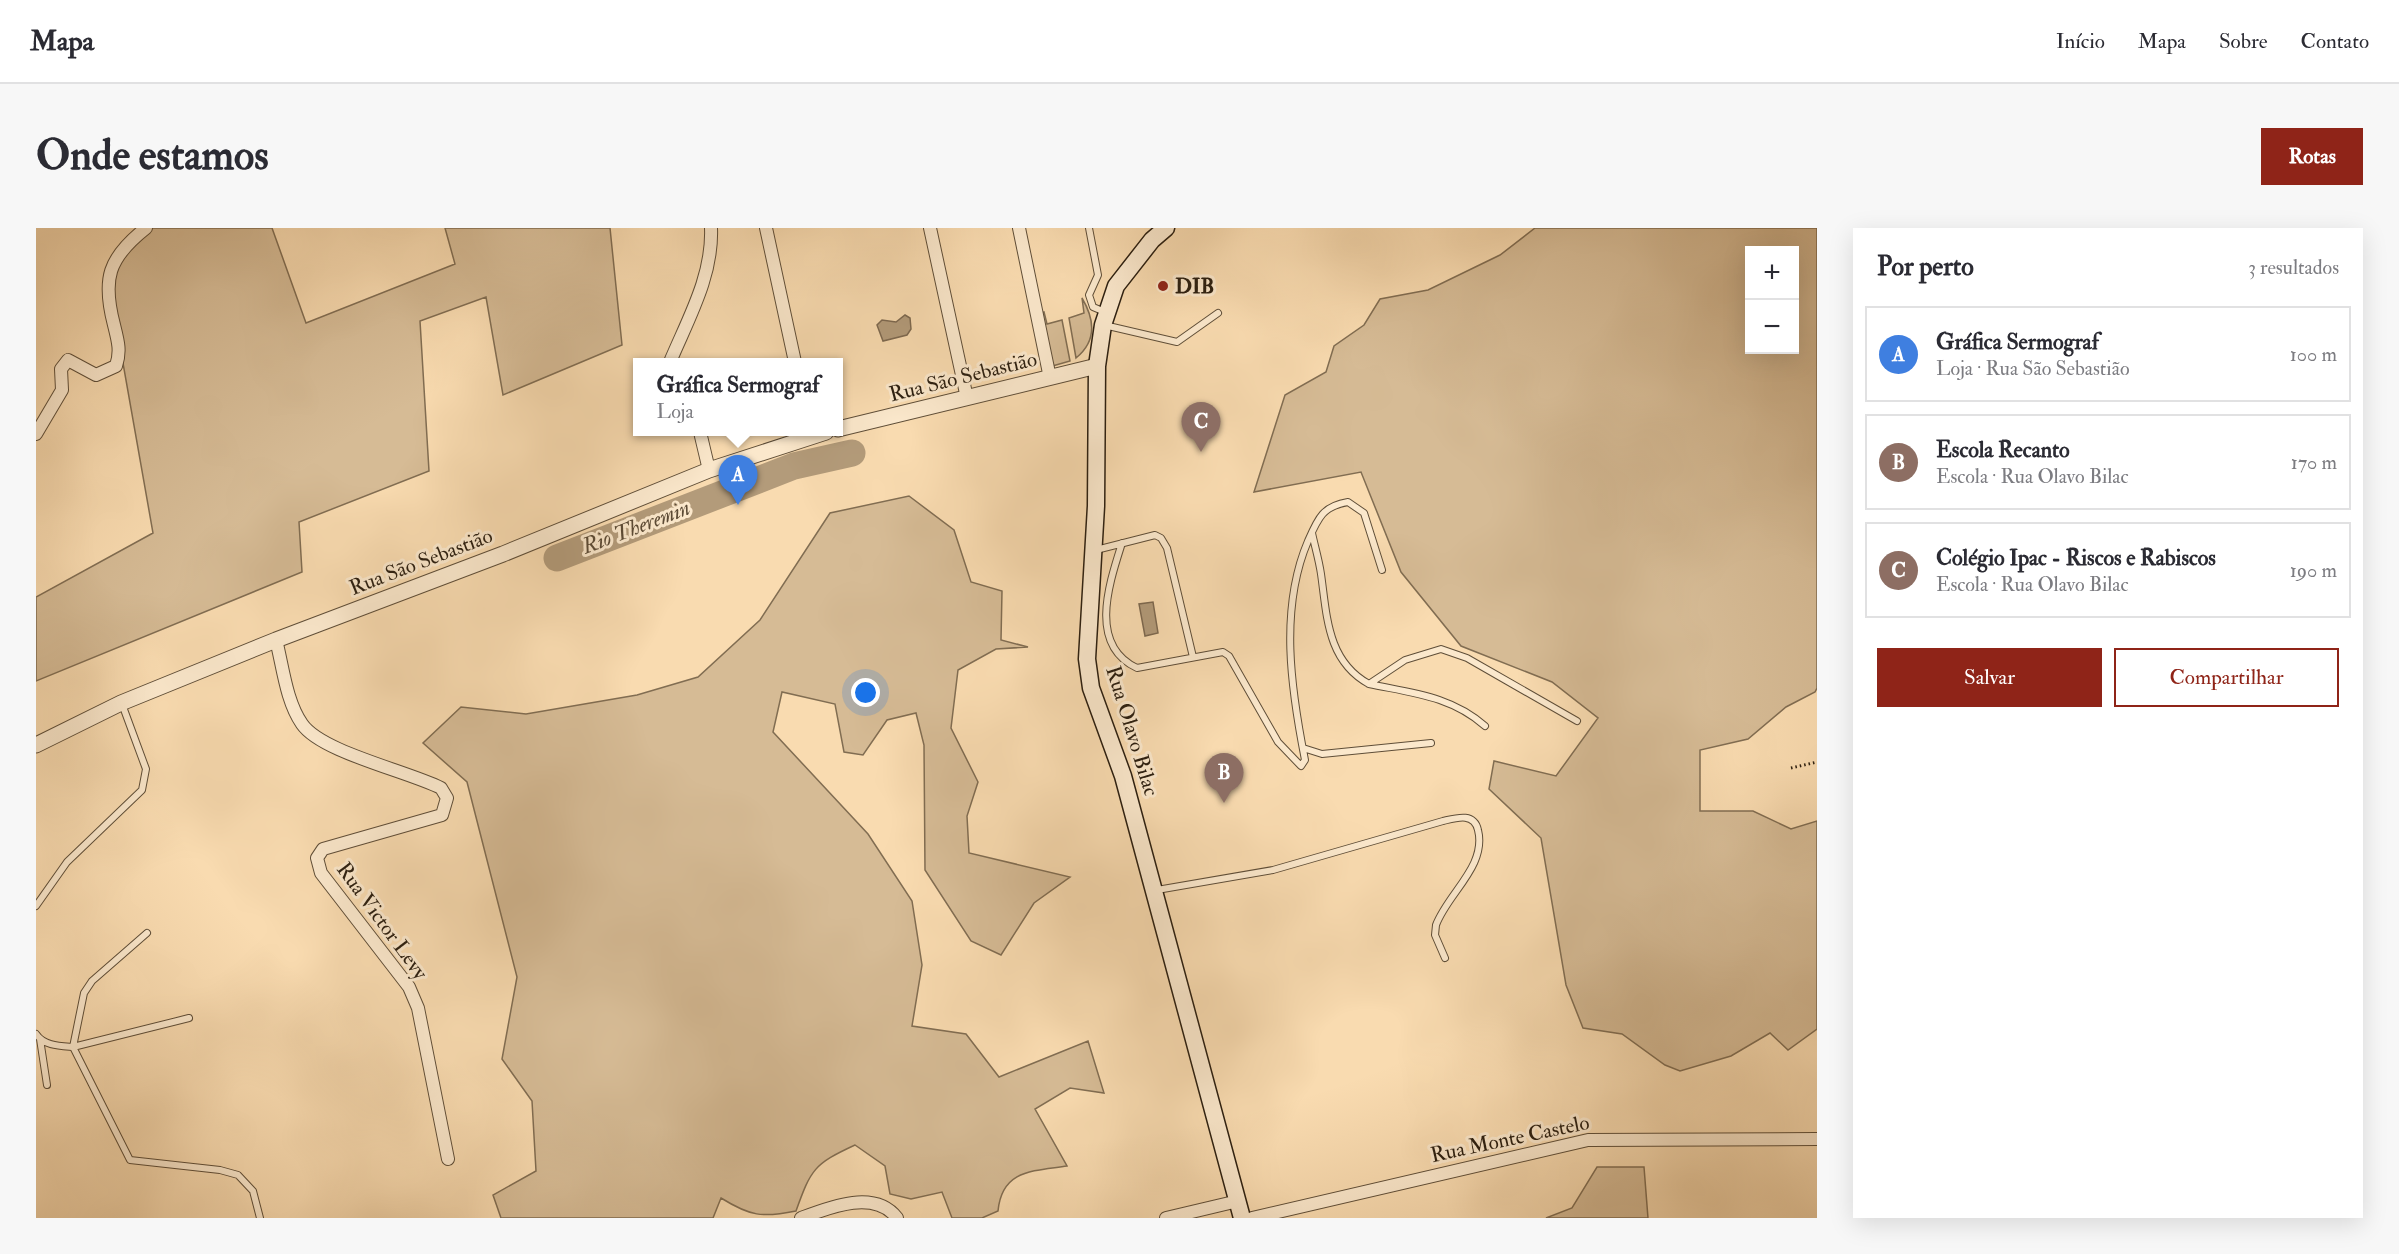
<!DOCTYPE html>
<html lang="pt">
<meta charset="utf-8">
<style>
body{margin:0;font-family:"IM FELL Double Pica",serif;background:#f7f7f7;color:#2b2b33}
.controls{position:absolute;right:18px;top:18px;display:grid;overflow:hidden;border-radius:0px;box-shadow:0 6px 24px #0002}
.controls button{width:54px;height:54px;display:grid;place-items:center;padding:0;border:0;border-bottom:2px solid #e1e1e2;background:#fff;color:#2b2b33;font:30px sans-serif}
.you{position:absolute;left:830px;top:465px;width:21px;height:21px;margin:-15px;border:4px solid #fff;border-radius:50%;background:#1a73e8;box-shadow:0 0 0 9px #1a73e833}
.badge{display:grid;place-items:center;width:39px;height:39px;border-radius:50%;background:#8f2418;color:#fff;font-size:20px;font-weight:700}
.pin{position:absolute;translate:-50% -50px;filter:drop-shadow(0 2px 3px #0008)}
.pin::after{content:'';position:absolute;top:32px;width:21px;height:18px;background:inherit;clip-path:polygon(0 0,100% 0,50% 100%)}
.popup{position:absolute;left:597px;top:130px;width:210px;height:78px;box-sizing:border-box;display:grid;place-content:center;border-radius:0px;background:#fff;filter:drop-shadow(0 2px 4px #0005);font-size:20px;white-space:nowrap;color:#7c7c81}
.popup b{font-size:22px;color:#2b2b33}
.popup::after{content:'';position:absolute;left:50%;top:100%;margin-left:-12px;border:12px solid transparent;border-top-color:#fff}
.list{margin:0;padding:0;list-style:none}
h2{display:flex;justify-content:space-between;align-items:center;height:78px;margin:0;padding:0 24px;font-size:26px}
h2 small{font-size:20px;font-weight:400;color:#7c7c81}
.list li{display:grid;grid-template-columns:39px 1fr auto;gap:18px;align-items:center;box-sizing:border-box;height:96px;margin:0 12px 12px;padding:0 12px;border:2px solid #e1e1e2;border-radius:0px}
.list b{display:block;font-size:22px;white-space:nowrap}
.list p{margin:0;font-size:20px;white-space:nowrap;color:#7c7c81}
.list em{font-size:20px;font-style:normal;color:#7c7c81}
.actions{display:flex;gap:12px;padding:18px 24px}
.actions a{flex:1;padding:14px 0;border:2px solid #8f2418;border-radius:0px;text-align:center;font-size:21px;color:#8f2418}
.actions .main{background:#8f2418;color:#fff}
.map{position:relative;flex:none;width:1781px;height:990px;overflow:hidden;border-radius:0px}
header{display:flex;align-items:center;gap:36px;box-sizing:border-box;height:84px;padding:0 30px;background:#fff;border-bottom:2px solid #e1e1e2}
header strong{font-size:28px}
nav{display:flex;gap:33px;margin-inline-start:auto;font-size:21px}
.intro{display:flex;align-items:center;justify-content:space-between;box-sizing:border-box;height:144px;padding:0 36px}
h1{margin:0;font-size:42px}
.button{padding:15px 27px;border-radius:0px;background:#8f2418;color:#fff;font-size:21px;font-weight:700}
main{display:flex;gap:36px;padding:0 36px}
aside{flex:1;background:#fff;border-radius:0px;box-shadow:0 6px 24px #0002}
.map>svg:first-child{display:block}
.green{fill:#d6bb95;stroke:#816d52;stroke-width:1.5;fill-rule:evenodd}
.water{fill:#b39b7a;stroke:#7d6950;stroke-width:1.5}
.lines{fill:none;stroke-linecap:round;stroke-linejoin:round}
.river{stroke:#b39b7a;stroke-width:27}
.service-casing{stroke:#5f4e38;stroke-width:8}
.minor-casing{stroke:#5f4e38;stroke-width:14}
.tertiary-casing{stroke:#5f4e38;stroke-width:17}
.secondary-casing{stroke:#2c1f10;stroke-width:19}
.path{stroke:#2c1f10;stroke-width:3;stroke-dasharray:1.5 3;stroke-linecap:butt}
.service{stroke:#fbe8cc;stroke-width:6}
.minor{stroke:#fbe8cc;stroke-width:12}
.tertiary{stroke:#fbe8cc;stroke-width:15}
.secondary{stroke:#fbe8cc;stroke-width:16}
.poi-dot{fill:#8f2418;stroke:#fbe8cc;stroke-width:2}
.labels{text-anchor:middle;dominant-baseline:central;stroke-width:6;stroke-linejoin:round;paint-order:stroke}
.poi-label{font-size:21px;font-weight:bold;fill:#2c1f10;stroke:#fbe8cc;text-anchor:start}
.street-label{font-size:21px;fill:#2c1f10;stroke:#fbe8cc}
.water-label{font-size:22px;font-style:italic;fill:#5b4a35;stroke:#fbe8cc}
</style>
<header>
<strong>Mapa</strong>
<nav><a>Início</a><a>Mapa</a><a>Sobre</a><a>Contato</a></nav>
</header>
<div class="intro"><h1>Onde estamos</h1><a class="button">Rotas</a></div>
<main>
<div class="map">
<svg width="1781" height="990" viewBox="0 0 1781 990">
<rect width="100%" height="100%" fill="#f9dbb0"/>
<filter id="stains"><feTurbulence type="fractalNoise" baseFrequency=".00333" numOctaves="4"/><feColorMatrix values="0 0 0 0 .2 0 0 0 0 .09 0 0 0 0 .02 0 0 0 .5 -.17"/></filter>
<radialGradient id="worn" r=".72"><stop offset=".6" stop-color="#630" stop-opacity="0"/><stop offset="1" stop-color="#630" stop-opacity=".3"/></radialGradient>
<path class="green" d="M110,0H236L270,95L419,36L409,0H574L586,117L467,167L450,69L384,93L393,243L263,294L266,344L0,453V369L117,305L85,124L74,43Z
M1499,0H1781V460L1779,464L1750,479L1712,511L1664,522V583H1717L1755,601L1781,593V801L1752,822L1734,805L1695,828L1644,843L1629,837L1586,806L1547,800L1530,757L1505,610L1453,561L1458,533L1520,548L1562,490L1516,454L1425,418L1365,344L1325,244L1218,264L1249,167L1290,144L1298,118L1328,97L1344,71L1392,62L1464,27ZM1758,22V122H1714V22Z
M1046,70C1059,92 1061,113 1040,130L1033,90L1048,85Z
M1008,84L1011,96L1026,92L1034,133L1013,139L1002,86Z
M873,268L918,302L935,354L966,363L965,412L992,419L960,421L922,442L915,500L942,554L931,588L933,625L1034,649L998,675L965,727L935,713L889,642L888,517L880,485L851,492L827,527L808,524L799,476L746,464L737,504L832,606L876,673L886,737L876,798L930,806L963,849L1052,813L1068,865L1034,860L999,881L1031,938C998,943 966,941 962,983L946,990H916L906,964L875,971L854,966L849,938L819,917C778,936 775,941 760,983C726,990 714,988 685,970L677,990H465L457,967L500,943L496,873L466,831L481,749L431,554L387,515L425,479L490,486L601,467L662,449L724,392L794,285Z
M1561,939H1608L1612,990H1510L1536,980Z"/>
<path class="water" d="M869,87L874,90L875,101L871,107L847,113L841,97L846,92L860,94Z
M1117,374L1122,405L1109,408L1103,376Z"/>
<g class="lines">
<path class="river" d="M521,330L758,238L816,225"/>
<defs>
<path id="service" d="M1053,0L1062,47L1053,67L1057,79L1069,84
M1068,97L1141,114L1182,85
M1276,305C1279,319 1283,332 1285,346C1291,388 1291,433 1333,456L1369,432L1405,421L1431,430L1541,493
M1086,315C1073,356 1052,417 1101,440L1187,424L1193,428L1242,514L1265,538L1269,532C1255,461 1243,381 1272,313C1282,290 1287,278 1312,274L1328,285L1346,342
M1060,322L1119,307L1125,310L1131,320L1157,429
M1333,456C1376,465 1415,468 1449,498
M1267,520L1286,526L1395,515
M1121,662L1237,642L1407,593C1420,590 1438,584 1442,602C1451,638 1412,665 1400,697L1399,707L1409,730
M0,678L31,634L106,562L110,541L86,476
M111,705L56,753L48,765L37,819L153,790
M0,806C8,818 24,818 37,819L94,932L184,942L202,947L217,963L224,990
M4,811L11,857"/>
<path id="minor" d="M730,0L759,134
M894,0L931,170
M983,0L1014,150
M634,134C652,91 677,48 675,0
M664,204L673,242
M0,206L26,162L25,141L32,132L60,147L80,138C85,123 82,113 78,97C66,51 72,30 110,0
M240,412C247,439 250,473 266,496C285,524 371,543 405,560L411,570L406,587L287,621L281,630L285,645L373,759L382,780L412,931
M765,990C794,979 839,961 861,990
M1130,990L1202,973
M1216,990L1552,912L1781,911"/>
<path id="tertiary" d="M802,201L1061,138
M0,517L85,475L240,412L467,326L673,242L790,204"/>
<path id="secondary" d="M1130,0L1116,12L1080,58L1067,97L1061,138L1060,278L1051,431L1055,460L1087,548L1206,990"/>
</defs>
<use href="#service" class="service-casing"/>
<use href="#minor" class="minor-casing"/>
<use href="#tertiary" class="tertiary-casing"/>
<use href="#secondary" class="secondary-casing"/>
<path class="path" d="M1755,540L1781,534"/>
<use href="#service" class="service"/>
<use href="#minor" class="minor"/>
<use href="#tertiary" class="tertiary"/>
<use href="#secondary" class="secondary"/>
</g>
<circle class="poi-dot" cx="1127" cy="58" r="6"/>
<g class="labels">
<g class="poi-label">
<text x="1139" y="58">DIB</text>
</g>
<g class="street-label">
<text transform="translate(927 149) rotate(-14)">Rua São Sebastião</text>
<text transform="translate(385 334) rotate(-21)">Rua São Sebastião</text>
<text transform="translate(1096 503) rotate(73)">Rua Olavo Bilac</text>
<text transform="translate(346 693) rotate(54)">Rua Victor Levy</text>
<text transform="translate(1474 911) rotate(-12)">Rua Monte Castelo</text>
</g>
<g class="water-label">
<text transform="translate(600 299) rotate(-21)">Rio Theremin</text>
</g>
</g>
<rect width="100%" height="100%" filter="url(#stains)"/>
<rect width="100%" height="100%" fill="url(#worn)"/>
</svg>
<div class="controls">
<button>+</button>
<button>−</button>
</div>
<div class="you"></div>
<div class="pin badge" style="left:702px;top:277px;background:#3f7fe0">A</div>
<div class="popup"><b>Gráfica Sermograf</b>Loja</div>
<div class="pin badge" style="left:1188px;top:575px;background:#8d6e63">B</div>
<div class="pin badge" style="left:1165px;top:224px;background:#8d6e63">C</div>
</div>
<aside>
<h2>Por perto<small>3 resultados</small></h2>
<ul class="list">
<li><span class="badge" style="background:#3f7fe0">A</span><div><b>Gráfica Sermograf</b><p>Loja · Rua São Sebastião</p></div><em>100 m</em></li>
<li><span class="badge" style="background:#8d6e63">B</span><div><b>Escola Recanto</b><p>Escola · Rua Olavo Bilac</p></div><em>170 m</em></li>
<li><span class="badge" style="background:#8d6e63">C</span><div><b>Colégio Ipac - Riscos e Rabiscos</b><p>Escola · Rua Olavo Bilac</p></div><em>190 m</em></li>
</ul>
<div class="actions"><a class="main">Salvar</a><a>Compartilhar</a></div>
</aside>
</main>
